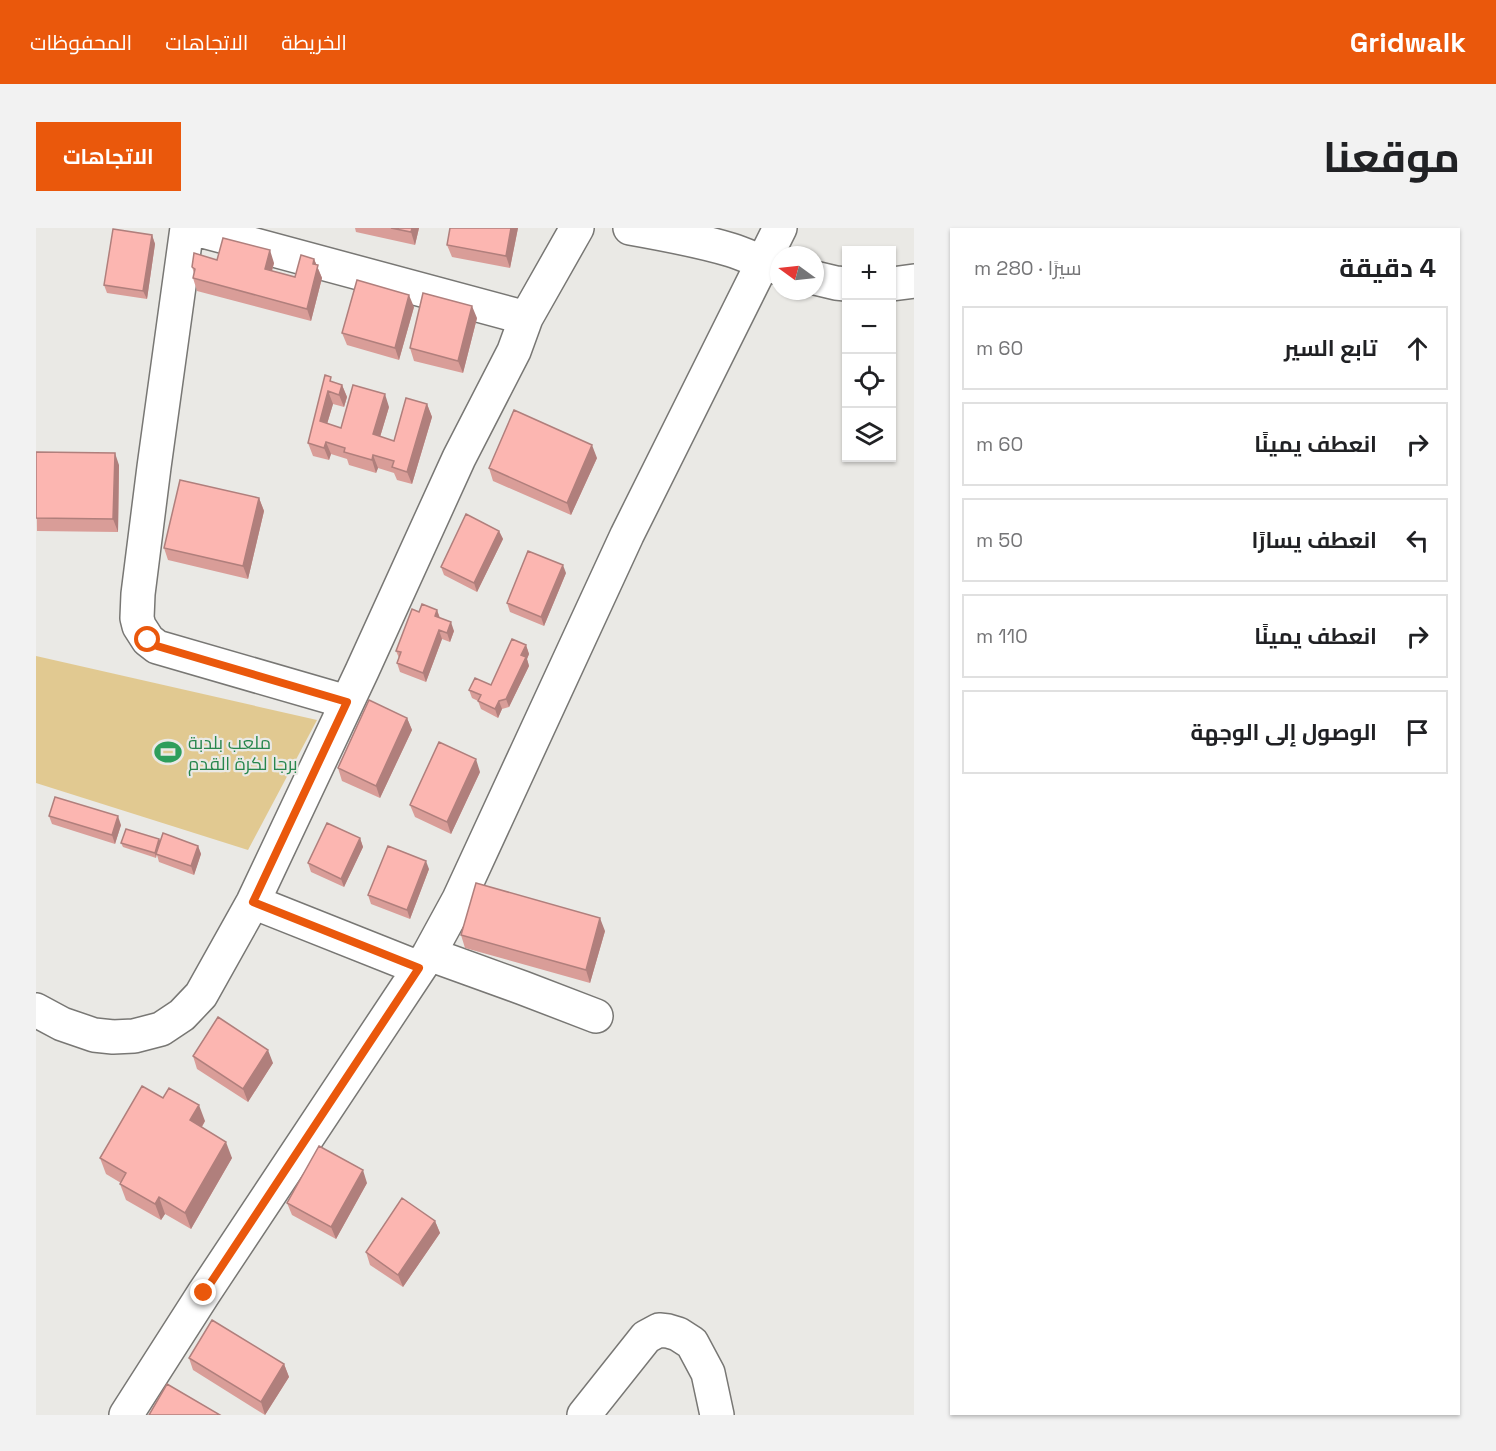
<!DOCTYPE html>
<html lang="ar">
<meta charset="utf-8">
<style>
body{margin:0;font-family:"Space Grotesk",Cairo,sans-serif;background:#f2f2f2;color:#202124;direction:rtl}
.controls{position:absolute;right:18px;top:18px;display:grid;overflow:hidden;border-radius:0px;box-shadow:0 2px 4px #0004}
.controls button{width:54px;height:54px;display:grid;place-items:center;padding:0;border:0;border-bottom:2px solid #e0e0e0;background:#fff;color:#202124;font:30px sans-serif}
.compass{position:absolute;left:734px;top:18px;width:54px;height:54px;border-radius:50%;background:#fff;box-shadow:0 2px 4px #0004;rotate:285deg}
.stop{position:absolute;width:18px;height:18px;margin:-14px;border:4px solid #ea580c;border-radius:50%;background:#fff}
.stop.end{background:#ea580c;border-color:#fff;box-shadow:0 2px 6px #0008}
.list{margin:0;padding:0;list-style:none}
h2{display:flex;justify-content:space-between;align-items:center;height:78px;margin:0;padding:0 24px;font-size:26px}
h2 small{font-size:20px;font-weight:400;color:#757577}
.list li{display:grid;grid-template-columns:39px 1fr auto;gap:18px;align-items:center;box-sizing:border-box;height:84px;margin:0 12px 12px;padding:0 12px;border:2px solid #e0e0e0;border-radius:0px}
.list b{display:block;font-size:22px;white-space:nowrap}
.list em{font-size:20px;font-style:normal;color:#757577}
.icon{flex:none;width:33px;height:33px;fill:none;stroke:currentColor;stroke-width:2;stroke-linecap:round;stroke-linejoin:round}
.map{position:relative;flex:none;width:878px;height:1187px;overflow:hidden;direction:ltr;border-radius:0px}
header{display:flex;align-items:center;gap:36px;box-sizing:border-box;height:84px;padding:0 30px;background:#ea580c;color:#fff}
header strong{font-size:28px}
nav{display:flex;gap:33px;margin-inline-start:auto;font-size:21px}
.intro{display:flex;align-items:center;justify-content:space-between;box-sizing:border-box;height:144px;padding:0 36px}
h1{margin:0;font-size:42px}
.button{padding:15px 27px;border-radius:0px;background:#ea580c;color:#fff;font-size:21px;font-weight:700}
main{display:flex;gap:36px;padding:0 36px}
aside{flex:1;background:#fff;border-radius:0px;box-shadow:0 2px 4px #0004}
.map>svg:first-child{display:block}
.green{fill:#e1c991}
.lines{fill:none;stroke-linecap:round;stroke-linejoin:round}
.minor-casing{stroke:#787774;stroke-width:36}
.minor{stroke:#fff;stroke-width:33}
.wall{fill:#d99d98}
.shaded-wall{fill:#b07f7c}
.building{fill:#fcb6b1;stroke:#b07f7c;stroke-width:1.5}
.route{stroke:#ea580c;stroke-width:8}
.labels{text-anchor:middle;dominant-baseline:central;stroke-width:4.5;stroke-linejoin:round;paint-order:stroke}
.leisure-label{font-size:18px;fill:#27864d;stroke:#eae9e5;text-anchor:start}
</style>
<header>
<strong>Gridwalk</strong>
<nav><a>الخريطة</a><a>الاتجاهات</a><a>المحفوظات</a></nav>
</header>
<div class="intro"><h1>موقعنا</h1><a class="button">الاتجاهات</a></div>
<main>
<aside>
<h2>4 دقيقة<small>سيرًا · 280 m</small></h2>
<ul class="list">
<li><svg class="icon" aria-label="ahead" viewBox="0 0 24 24"><path d="M12 20V5M6 11l6-6 6 6"/></svg><div><b>تابع السير</b></div><em>60 m</em></li>
<li><svg class="icon" aria-label="right" viewBox="0 0 24 24"><path d="M7 20v-9h11M14 6l5 5-5 5"/></svg><div><b>انعطف يمينًا</b></div><em>60 m</em></li>
<li><svg class="icon" aria-label="left" viewBox="0 0 24 24"><path d="M17 20v-9H6M10 6l-5 5 5 5"/></svg><div><b>انعطف يسارًا</b></div><em>50 m</em></li>
<li><svg class="icon" aria-label="right" viewBox="0 0 24 24"><path d="M7 20v-9h11M14 6l5 5-5 5"/></svg><div><b>انعطف يمينًا</b></div><em>110 m</em></li>
<li><svg class="icon" aria-label="arrive" viewBox="0 0 24 24"><path d="M6 21V4h12l-3 4 3 4H6"/></svg><div><b>الوصول إلى الوجهة</b></div></li>
</ul>
</aside>
<div class="map">
<svg width="878" height="1187" viewBox="0 0 878 1187">
<rect width="100%" height="100%" fill="#eae9e5"/>
<path class="green" d="M0,428L281,492L212,622L0,555Z"/>
<g class="lines">
<defs>
<path id="minor" d="M151,0L118,239L102,366L101,390L103,398L112,412L121,419L311,474
M156,0L490,90
M594,0C628,6 662,12 695,22C711,27 726,35 743,40
M779,50L800,55L810,56
M856,56L878,53
M217,674L383,740
M393,726L487,760L560,788
M0,782L26,796L58,807L77,809L98,808L125,801L146,787L165,767L217,674L326,443L423,230L478,123L490,90L541,0
M90,1187L168,1065L393,726L423,671L591,307L744,0
M548,1187L610,1109L623,1102L632,1103L642,1106L656,1115L672,1145L681,1187"/>
</defs>
<use href="#minor" class="minor-casing"/>
<use href="#minor" class="minor"/>
</g>
<path class="wall" d="M319,0H383L379,17L320,4Z
M482,0L474,40L416,29L411,17Z
M116,7L119,16L111,71L71,65L68,57Z
M278,31L286,50L275,93L161,63L157,50L158,45L156,39L181,32L238,35L236,43L259,49Z
M378,79L363,132L311,117L306,105Z
M441,90L427,145L378,133L374,120Z
M296,154L306,157L311,169L308,179L297,176L291,196L305,200L353,179L344,209L358,213L391,176L396,189L376,256L361,252L358,245L342,240L340,245L313,237L311,231L295,226L293,232L277,228L272,215Z
M0,224L83,237L82,304L1,303Z
M561,230L535,287L457,253L453,240Z
M223,270L228,283L212,351L132,332L128,320Z
M463,303L467,311L441,364L408,347L405,339Z
M530,345L508,398L474,384L471,375Z
M401,382L404,390L418,403L414,414L406,411L390,454L364,444L361,435L363,430L360,423L383,384Z
M490,417L493,426L491,431L493,438L473,479L466,481L462,490L445,481L442,473L436,470L433,462L455,457Z
M371,490L376,502L344,570L306,553L302,540Z
M444,544L415,606L379,589L374,577Z
M13,588L85,597L79,616L16,596Z
M324,610L327,619L308,659L275,644L272,635Z
M123,611L124,614L162,618L165,626L158,647L123,634L121,627L120,630L87,619L85,615Z
M393,641L374,691L335,676L332,667Z
M569,703L554,755L429,720L425,707Z
M157,828L237,835L212,874L161,841Z
M169,893L166,899L196,930L155,1001L129,986L125,992L90,972L84,956L85,955L70,946L64,930Z
M331,955L300,1011L256,987L251,975Z
M399,993L404,1005L367,1059L334,1037L330,1024Z
M153,1130L248,1136L253,1149L229,1187L157,1142Z"/>
<path class="shaded-wall" d="M376,0H383L379,17L375,4Z
M475,0H482L474,40L470,28Z
M116,7L119,16L111,71L107,63Z
M234,22L238,35L233,53L229,41Z
M278,31L286,50L275,93L271,81Z
M373,67L378,79L363,132L359,120Z
M436,78L441,90L427,145L422,133Z
M306,157L311,169L308,179L303,167Z
M292,163L297,176L288,206L284,193Z
M349,166L353,179L341,219L337,206Z
M391,176L396,189L376,256L371,244Z
M290,214L295,226L293,232L288,220Z
M556,217L561,230L535,287L531,275Z
M79,225L83,237L82,304L77,291Z
M337,227L342,240L340,245L336,232Z
M223,270L228,283L212,351L207,338Z
M463,303L467,311L441,364L438,355Z
M527,337L530,345L508,398L505,389Z
M401,382L404,391L399,388Z
M415,394L418,403L414,414L411,405Z
M403,402L406,411L390,454L387,445Z
M490,417L493,426L491,431L493,438L473,479L470,471L485,427Z
M463,473L466,481L462,490L459,481Z
M371,490L376,502L344,570L340,558Z
M440,531L444,544L415,606L411,594Z
M82,588L85,597L79,616L76,607Z
M324,610L327,619L308,659L305,651Z
M123,611L125,615L120,626V630L119,625Z
M162,618L165,626L158,647L155,638Z
M390,633L393,641L374,691L371,682Z
M564,690L569,703L554,755L550,742Z
M232,822L237,835L212,874L207,861Z
M163,877L169,893L160,908L154,892Z
M190,914L196,930L155,1001L149,985Z
M327,942L331,955L300,1011L295,999Z
M123,969L129,986L125,992L119,976Z
M399,993L404,1005L367,1059L362,1047Z
M248,1136L253,1149L229,1187L225,1174Z"/>
<path class="building" d="M355,0H376L375,4Z
M414,0H475L470,28L411,17Z
M77,1L116,7L107,63L68,57Z
M187,10L234,22L229,41L259,49L265,27L278,31L277,36L282,37L271,81L157,50L159,41L156,39L158,25L181,32Z
M321,52L373,67L359,120L306,105Z
M387,65L436,78L422,133L374,120Z
M289,147L295,149L294,153L306,157L303,167L292,163L284,193L305,200L317,157L349,166L337,206L358,213L370,170L391,176L371,244L356,239L358,233L337,227L336,232L308,224L309,220L290,214L288,220L272,215Z
M478,182L556,217L531,275L453,240Z
M0,224L79,225L77,291L0,290Z
M144,252L223,270L207,338L128,320Z
M430,286L463,303L438,355L405,339Z
M492,323L527,337L505,389L471,375Z
M386,376L401,382L399,388L415,394L411,405L403,402L387,445L361,435L365,424L360,423L376,381L383,384Z
M476,411L490,417L485,427L490,429L470,471L463,473L459,481L442,473L445,467L433,462L439,450L455,457Z
M333,472L371,490L340,558L302,540Z
M403,514L440,531L411,594L374,577Z
M19,569L82,588L76,607L13,588Z
M291,595L324,610L305,651L272,635Z
M90,601L123,611L119,625L85,615Z
M127,605L162,618L155,638L120,626Z
M352,618L390,633L371,682L332,667Z
M440,655L564,690L550,742L425,707Z
M182,789L232,822L207,861L157,828Z
M106,858L127,870L133,860L163,877L154,892L190,914L149,985L123,969L119,976L84,956L90,945L64,930Z
M283,918L327,942L295,999L251,975Z
M366,970L399,993L362,1047L330,1024Z
M176,1092L248,1136L225,1174L153,1130Z
M131,1156L184,1187H113Z"/>
<g class="lines">
<path class="route" d="M112,412L121,418L311,474L217,674L383,740L168,1065"/>
</g>
<defs>
<symbol id="stadium-bare" viewBox="-9 -9 18 18"><path d="M0-5a6.5 5 0 1 0 0 10a6.5 5 0 1 0 0-10ZM-3.5-1.8h7v3.6h-7Z" fill="#2e9e5b" stroke="#eae9e5" stroke-width="2.5" paint-order="stroke"/></symbol>
</defs>
<g fill-rule="evenodd">
<use href="#stadium-bare" x="113" y="505" width="38" height="38"/>
</g>
<g class="labels">
<g class="leisure-label">
<text x="152" y="514">ملعب بلدبة<tspan x="152" dy="21">برجا لكرة القدم</tspan></text>
</g>
</g>
</svg>
<div class="controls">
<button>+</button>
<button>−</button>
<button><svg class="icon" aria-label="locate" viewBox="0 0 24 24"><circle cx="12" cy="12" r="6"/><path d="M12 2v4M12 18v4M2 12h4M18 12h4"/></svg></button>
<button><svg class="icon" aria-label="layers" viewBox="0 0 24 24"><path d="M12 4l9 5-9 5-9-5zM3 14l9 5 9-5"/></svg></button>
</div>
<svg class="compass" viewBox="-18 -18 36 36"><path d="M0-13l5 13h-10z" fill="#e53935"/><path d="M0 13l5-13h-10z" fill="#757577"/></svg>
<div class="stop" style="left:112px;top:412px"></div>
<div class="stop end" style="left:168px;top:1065px"></div>
</div>
</main>
